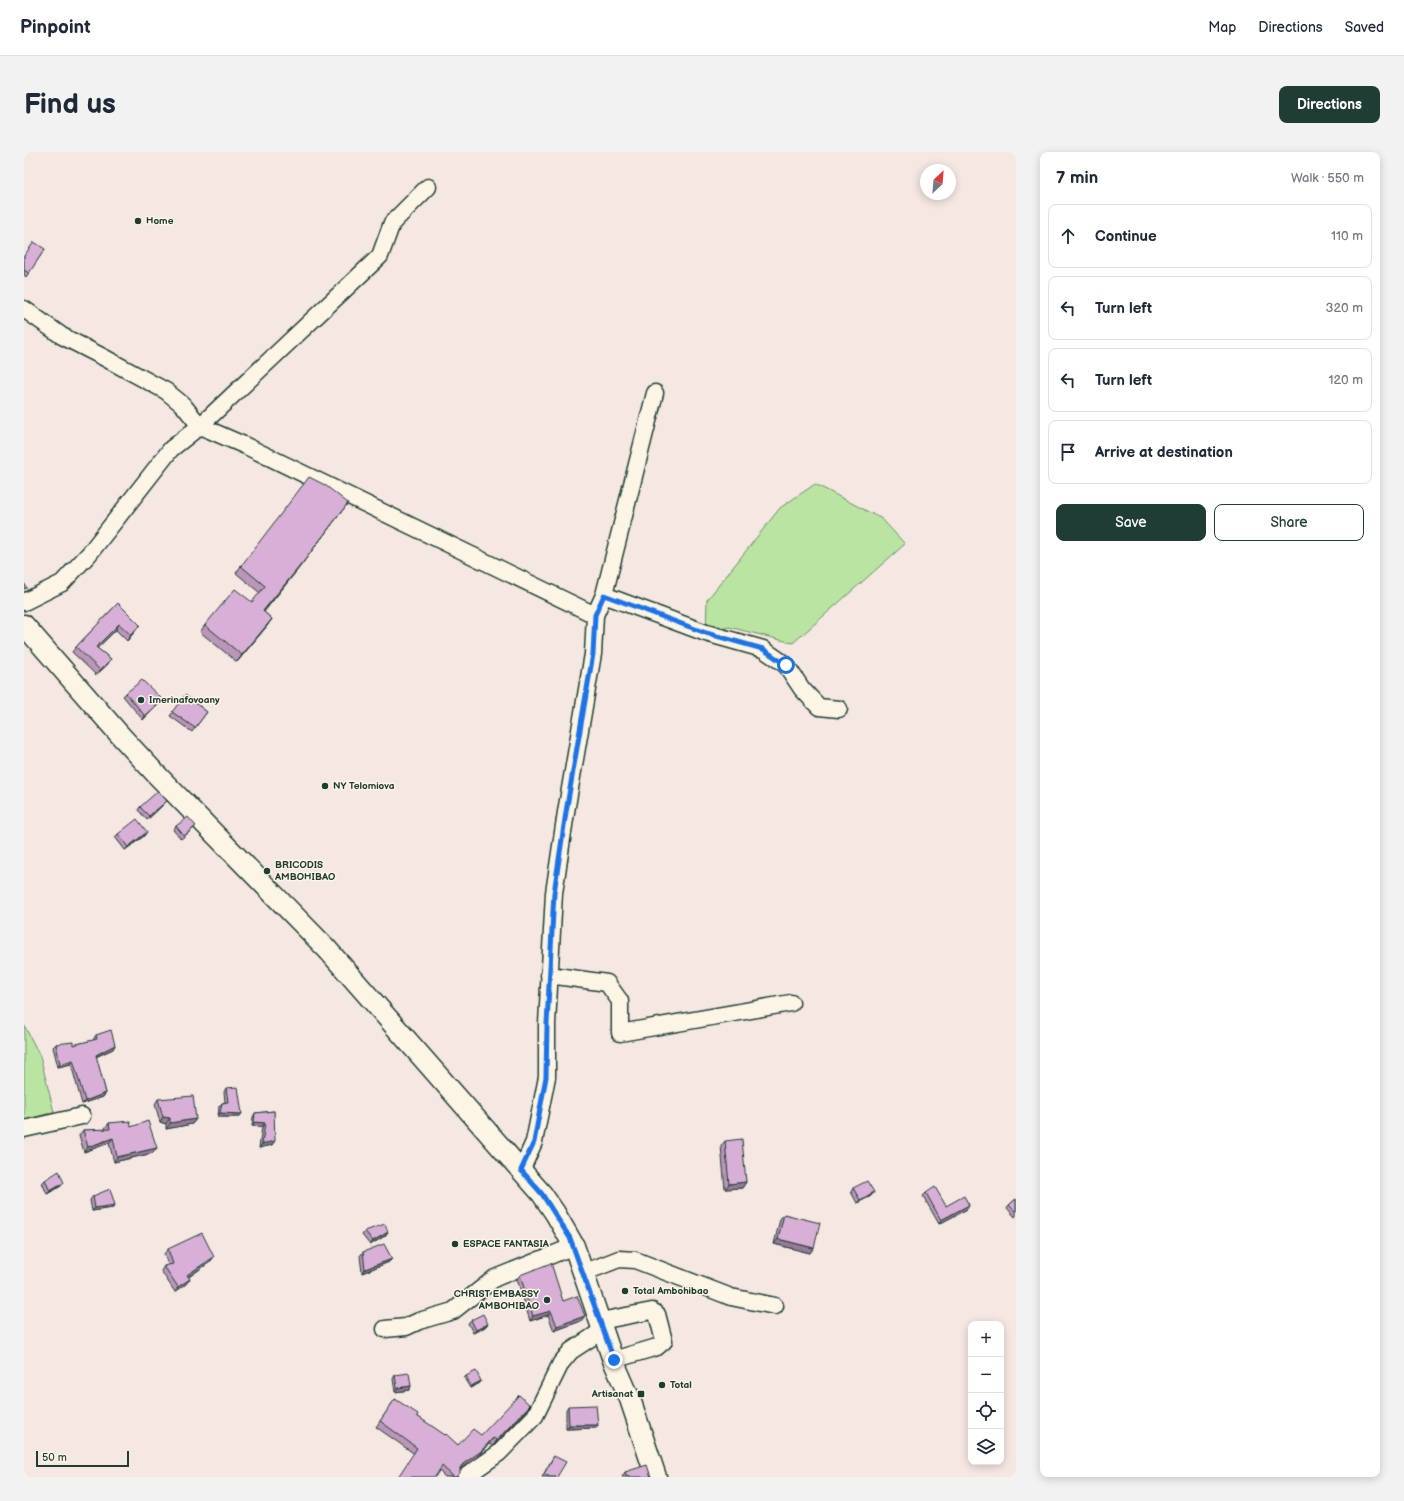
<!DOCTYPE html>
<meta charset="utf-8">
<style>
body{margin:0;font-family:"Balsamiq Sans",sans-serif;background:#f2f2f3;color:#1f2937}
.controls{position:absolute;right:12px;bottom:12px;display:grid;overflow:hidden;border-radius:8px;box-shadow:0 2px 10px #0003}
.controls button{width:36px;height:36px;display:grid;place-items:center;padding:0;border:0;border-bottom:1px solid #e0e1e3;background:#fff;color:#1f2937;font:20px sans-serif}
.compass{position:absolute;left:896px;top:12px;width:36px;height:36px;border-radius:50%;background:#fff;box-shadow:0 2px 10px #0003;rotate:26deg}
.scale{position:absolute;left:12px;bottom:10px;width:93px;box-sizing:border-box;padding-left:4px;border:2px solid #1f3d34;border-top:0;font-size:11px;line-height:14px;white-space:nowrap;color:#1f3d34;-webkit-text-stroke:3px #fcf5e5;paint-order:stroke}
.stop{position:absolute;width:12px;height:12px;margin:-9px;border:3px solid #1a73e8;border-radius:50%;background:#fff}
.stop.end{background:#1a73e8;border-color:#fff;box-shadow:0 1px 4px #0008}
.list{margin:0;padding:0;list-style:none}
h2{display:flex;justify-content:space-between;align-items:center;height:52px;margin:0;padding:0 16px;font-size:17px}
h2 small{font-size:13px;font-weight:400;color:#747a83}
.list li{display:grid;grid-template-columns:26px 1fr auto;gap:12px;align-items:center;box-sizing:border-box;height:64px;margin:0 8px 8px;padding:0 8px;border:1px solid #e0e1e3;border-radius:8px}
.list b{display:block;font-size:15px;white-space:nowrap}
.list em{font-size:13px;font-style:normal;color:#747a83}
.actions{display:flex;gap:8px;padding:12px 16px}
.actions a{flex:1;padding:9px 0;border:1px solid #1f3d34;border-radius:8px;text-align:center;font-size:14px;color:#1f3d34}
.actions .main{background:#1f3d34;color:#fff}
.icon{flex:none;width:22px;height:22px;fill:none;stroke:currentColor;stroke-width:2;stroke-linecap:round;stroke-linejoin:round}
.map{position:relative;flex:none;width:992px;height:1325px;overflow:hidden;border-radius:8px}
header{display:flex;align-items:center;gap:24px;box-sizing:border-box;height:56px;padding:0 20px;background:#fff;border-bottom:1px solid #e0e1e3}
header strong{font-size:19px}
nav{display:flex;gap:22px;margin-inline-start:auto;font-size:14px}
.intro{display:flex;align-items:center;justify-content:space-between;box-sizing:border-box;height:96px;padding:0 24px}
h1{margin:0;font-size:28px}
.button{padding:10px 18px;border-radius:8px;background:#1f3d34;color:#fff;font-size:14px;font-weight:700}
main{display:flex;gap:24px;padding:0 24px}
aside{flex:1;background:#fff;border-radius:8px;box-shadow:0 2px 10px #0003}
.map>svg:first-child{display:block}
.green{fill:#b9e4a2;stroke:#6c906b}
.lines{fill:none;stroke-linecap:round;stroke-linejoin:round}
.minor-casing{stroke:#1f3d34;stroke-width:19}
.major-casing{stroke:#1f3d34;stroke-width:23}
.minor{stroke:#fcf5e5;stroke-width:16}
.major{stroke:#fcf5e5;stroke-width:20}
.wall{fill:#ba96b8;stroke:#1f3d34}
.shaded-wall{fill:#977a96;stroke:#1f3d34}
.building{fill:#d8afd6;stroke:#1f3d34}
.route{stroke:#1a73e8;stroke-width:5}
.poi-dot{fill:#1f3d34;stroke:#fcf5e5;stroke-width:1.5}
.labels{text-anchor:middle;dominant-baseline:central;stroke-width:3;stroke-linejoin:round;paint-order:stroke}
.poi-label{font-size:10px;font-weight:bold;fill:#1f3d34;stroke:#fcf5e5;text-anchor:start}
</style>
<header>
<strong>Pinpoint</strong>
<nav><a>Map</a><a>Directions</a><a>Saved</a></nav>
</header>
<div class="intro"><h1>Find us</h1><a class="button">Directions</a></div>
<main>
<div class="map">
<svg width="992" height="1325" viewBox="0 0 992 1325">
<rect width="100%" height="100%" fill="#f5e7e2"/>
<filter id="ink" filterUnits="userSpaceOnUse"><feTurbulence type="fractalNoise" baseFrequency=".025" numOctaves="2"/><feDisplacementMap in="SourceGraphic" scale="8" xChannelSelector="R" yChannelSelector="G"/><feConvolveMatrix kernelMatrix="1 2 1 2 8 2 1 2 1" color-interpolation-filters="sRGB"/></filter>
<g filter="url(#ink)">
<path class="green" d="M791,332L858,367L881,392L769,491L705,475L682,481L683,448L756,356Z
M0,873L16,904L30,960L0,968Z"/>
<g class="lines">
<defs>
<path id="minor" d="M0,157L38,184L79,205L142,239L159,253L176,274L222,294L571,463
M580,443L682,481L739,497L762,513L778,537L795,555L815,557
M0,450L38,431L65,402L147,297L176,274L356,104L368,71L404,35
M525,823L583,831L596,849V881L767,851
M0,977L58,964
M497,1019L510,990L523,925V872L530,741L542,660L569,502L571,463L580,443L631,241
M559,1121L595,1107L611,1108L707,1145L751,1154
M576,1169L628,1159L633,1162L640,1189L633,1195L589,1208
M361,1177L382,1175L395,1169L429,1159L471,1126L550,1094
M441,1325L475,1301L511,1264L537,1211L547,1199L579,1178"/>
<path id="major" d="M0,473L96,583L132,622L303,797L518,1042L531,1061L550,1094L589,1208L606,1247L632,1325"/>
</defs>
<use href="#minor" class="minor-casing"/>
<use href="#major" class="major-casing"/>
<use href="#minor" class="minor"/>
<use href="#major" class="major"/>
</g>
<path class="wall" d="M21,97L2,125L0,123V104Z
M324,351L275,416L240,460L248,467L243,474L213,510L176,480L181,473L228,450L236,441L212,421L217,414Z
M94,451L116,473L103,489L92,478L73,496L87,507L83,513L72,523L48,500L52,495Z
M102,541L136,551L119,568L99,544Z
M161,543L183,560L168,580L146,564Z
M143,649L140,652L123,668L114,658L116,655Z
M152,674H172L169,677L157,687L149,678Z
M94,682L120,684L101,698L91,685Z
M72,883L91,893L89,897L72,905L82,941L79,945L58,952L47,912L34,915L29,895L32,892L49,893L70,888V886Z
M202,936L215,965H194L195,954L198,951L201,950L200,940Z
M134,947L172,967L168,972L142,977V972L136,970L131,952Z
M250,959L248,993L235,996L238,975L228,974L229,965L231,961Z
M85,971L107,975L129,1001L90,1010L85,991L60,1000L55,983L59,978H82L81,976Z
M701,989L722,1030L718,1036L701,1037L697,994Z
M21,1028L37,1034L23,1042L18,1031Z
M829,1036L850,1040L847,1044L833,1051L827,1040Z
M902,1041L922,1054L945,1053L943,1057L915,1072L899,1044Z
M69,1044L89,1056L68,1059L66,1048Z
M992,1047V1064L991,1065L983,1056L985,1053Z
M760,1062L786,1101L750,1092L756,1067Z
M341,1079L361,1084L346,1093L338,1083Z
M144,1097L186,1110L165,1125L162,1132L151,1140L137,1119L140,1114L144,1113L140,1102Z
M339,1100L368,1107L365,1110L338,1121L336,1104Z
M496,1123L539,1149L557,1169L530,1179L524,1163L506,1169L493,1127Z
M447,1168L464,1172L461,1175L449,1181L444,1171Z
M371,1223L387,1234L385,1238L371,1240L369,1227Z
M442,1224L457,1229L456,1231L446,1236L440,1226Z
M371,1247L393,1264L434,1293L457,1283L503,1258L469,1294L465,1292L452,1306L436,1317L433,1325H421L415,1319L352,1275Z
M544,1254L572,1276L542,1277V1258Z
M530,1304L533,1325H518L528,1307Z
M601,1320L627,1325H598Z"/>
<path class="shaded-wall" d="M324,351L275,416L234,466L239,459Z
M248,467L243,474L213,510L218,503Z
M95,472L92,478L69,500L72,495Z
M116,473L112,478L103,489L107,483Z
M87,507L83,513L72,523L76,518Z
M139,548L119,568L121,564Z
M143,649L140,652L123,668L125,664Z
M123,680L120,684L101,698L104,695Z
M91,893L89,897L69,906L72,903Z
M49,908L47,912L34,915L36,912Z
M82,941L79,945L58,952L61,949Z
M196,961L218,962L215,965H194Z
M139,965L146,966L142,972L136,970Z
M172,967L168,972L142,977L146,971Z
M230,970L241,971L238,975L228,974Z
M89,986L85,991L60,1000L64,995Z
M251,989L248,993L235,996L238,992Z
M133,996L129,1001L90,1010L93,1005Z
M722,1030L718,1036L701,1037L705,1032Z
M40,1031L37,1034L23,1042L26,1039Z
M850,1040L847,1044L833,1051L836,1048Z
M91,1053L89,1056L68,1059L71,1056Z
M945,1053L943,1057L915,1072L917,1068Z
M364,1080L361,1084L346,1093L349,1089Z
M754,1087L790,1096L786,1101L750,1092Z
M190,1105L186,1110L160,1128L163,1123Z
M368,1107L365,1110L338,1121L341,1117Z
M166,1127L162,1132L151,1140L154,1135Z
M527,1159L524,1163L506,1169L509,1164Z
M561,1164L557,1169L530,1179L533,1174Z
M464,1172L461,1175L449,1181L452,1178Z
M457,1229L456,1231L446,1236L447,1234Z
M387,1234L385,1238L371,1240L373,1236Z
M506,1253L503,1258L469,1294L473,1288Z
M545,1273H574L572,1276L542,1277Z
M469,1286L465,1292L452,1306L435,1318L439,1312Z"/>
<path class="building" d="M10,90L21,97L5,121L0,118V104Z
M285,325L301,333L324,351L280,409L239,459L248,467L218,503L181,473L211,437L228,450L241,434L217,414Z
M0,431L3,436L0,437Z
M94,451L116,473L107,483L95,472L72,495L87,507L76,518L52,495Z
M118,528L139,548L121,564L102,541Z
M161,543L183,560L171,576L148,560Z
M134,639L143,649L125,664L116,655Z
M164,665L172,674L160,684L152,674Z
M113,667L123,680L104,695L94,682Z
M87,878L91,893L72,903L82,941L61,949L49,908L36,912L32,892L49,890V893L73,887L72,883Z
M214,935L218,962L196,961L198,951L204,950L202,936Z
M169,944L172,967L146,971V966L139,965L134,947Z
M250,959L251,989L238,992L241,971L230,970L231,961Z
M106,969L107,975L124,969L133,996L93,1005L89,986L64,995L59,978L86,977L85,971Z
M718,987L722,1030L705,1032L701,989Z
M35,1019L40,1031L26,1039L21,1028Z
M843,1029L850,1040L836,1048L829,1036Z
M911,1035L922,1054L940,1044L945,1053L917,1068L902,1041Z
M86,1037L91,1053L71,1056L69,1044Z
M992,1047V1060L985,1053Z
M760,1062L796,1071L790,1096L754,1087Z
M361,1072L364,1080L349,1089L341,1079Z
M178,1081L190,1105L163,1123L166,1127L154,1135L140,1114L149,1112L144,1097Z
M360,1092L368,1107L341,1117L339,1100Z
M527,1111L539,1149L553,1144L561,1164L533,1174L527,1159L509,1164L496,1123Z
M459,1162L464,1172L452,1178L447,1168Z
M452,1219L457,1229L447,1234L442,1224Z
M385,1221L387,1234L373,1236L371,1223Z
M495,1243L506,1253L473,1288L469,1286L456,1300L439,1312L436,1316V1321L432,1325H430L418,1314L411,1325H374L393,1296L356,1269L371,1247L394,1262L393,1264L421,1283L422,1282L434,1293L449,1277L457,1283L459,1281Z
M572,1253L574,1273H545L544,1254Z
M530,1304L542,1310L533,1325H526L520,1322Z
M623,1313L627,1325H603L601,1320Z"/>
</g>
<g class="lines" filter="url(#ink)">
<path class="route" d="M590,1208L546,1086L518,1042L497,1018L510,990L522,925L523,872L530,741L542,660L569,502L571,463L580,443L682,481L739,497L762,513"/>
</g>
<g class="poi-dot">
<circle cx="114" cy="69" r="4"/>
<circle cx="117" cy="548" r="4"/>
<circle cx="301" cy="634" r="4"/>
<circle cx="243" cy="719" r="4"/>
<circle cx="431" cy="1092" r="4"/>
<circle cx="601" cy="1139" r="4"/>
<circle cx="523" cy="1148" r="4"/>
<circle cx="638" cy="1233" r="4"/>
<rect x="613" y="1238" width="8" height="8" rx="2"/>
</g>
<g class="labels">
<g class="poi-label">
<text x="122" y="69">Home</text>
<text x="125" y="548">Imerinafovoany</text>
<text x="309" y="634">NY Telomiova</text>
<text x="251" y="713">BRICODIS<tspan x="251" dy="12">AMBOHIBAO</tspan></text>
<text x="439" y="1092">ESPACE FANTASIA</text>
<text x="609" y="1139">Total Ambohibao</text>
<text x="515" y="1142" text-anchor="end">CHRIST EMBASSY<tspan x="515" dy="12">AMBOHIBAO</tspan></text>
<text x="646" y="1233">Total</text>
<text x="609" y="1242" text-anchor="end">Artisanat</text>
</g>
</g>
</svg>
<div class="controls">
<button>+</button>
<button>−</button>
<button><svg class="icon" aria-label="locate" viewBox="0 0 24 24"><circle cx="12" cy="12" r="6"/><path d="M12 2v4M12 18v4M2 12h4M18 12h4"/></svg></button>
<button><svg class="icon" aria-label="layers" viewBox="0 0 24 24"><path d="M12 4l9 5-9 5-9-5zM3 14l9 5 9-5"/></svg></button>
</div>
<svg class="compass" viewBox="-18 -18 36 36"><path d="M0-13l5 13h-10z" fill="#e53935"/><path d="M0 13l5-13h-10z" fill="#747a83"/></svg>
<div class="scale">50 m</div>
<div class="stop" style="left:762px;top:513px"></div>
<div class="stop end" style="left:590px;top:1208px"></div>
</div>
<aside>
<h2>7 min<small>Walk · 550 m</small></h2>
<ul class="list">
<li><svg class="icon" aria-label="ahead" viewBox="0 0 24 24"><path d="M12 20V5M6 11l6-6 6 6"/></svg><div><b>Continue</b></div><em>110 m</em></li>
<li><svg class="icon" aria-label="left" viewBox="0 0 24 24"><path d="M17 20v-9H6M10 6l-5 5 5 5"/></svg><div><b>Turn left</b></div><em>320 m</em></li>
<li><svg class="icon" aria-label="left" viewBox="0 0 24 24"><path d="M17 20v-9H6M10 6l-5 5 5 5"/></svg><div><b>Turn left</b></div><em>120 m</em></li>
<li><svg class="icon" aria-label="arrive" viewBox="0 0 24 24"><path d="M6 21V4h12l-3 4 3 4H6"/></svg><div><b>Arrive at destination</b></div></li>
</ul>
<div class="actions"><a class="main">Save</a><a>Share</a></div>
</aside>
</main>
